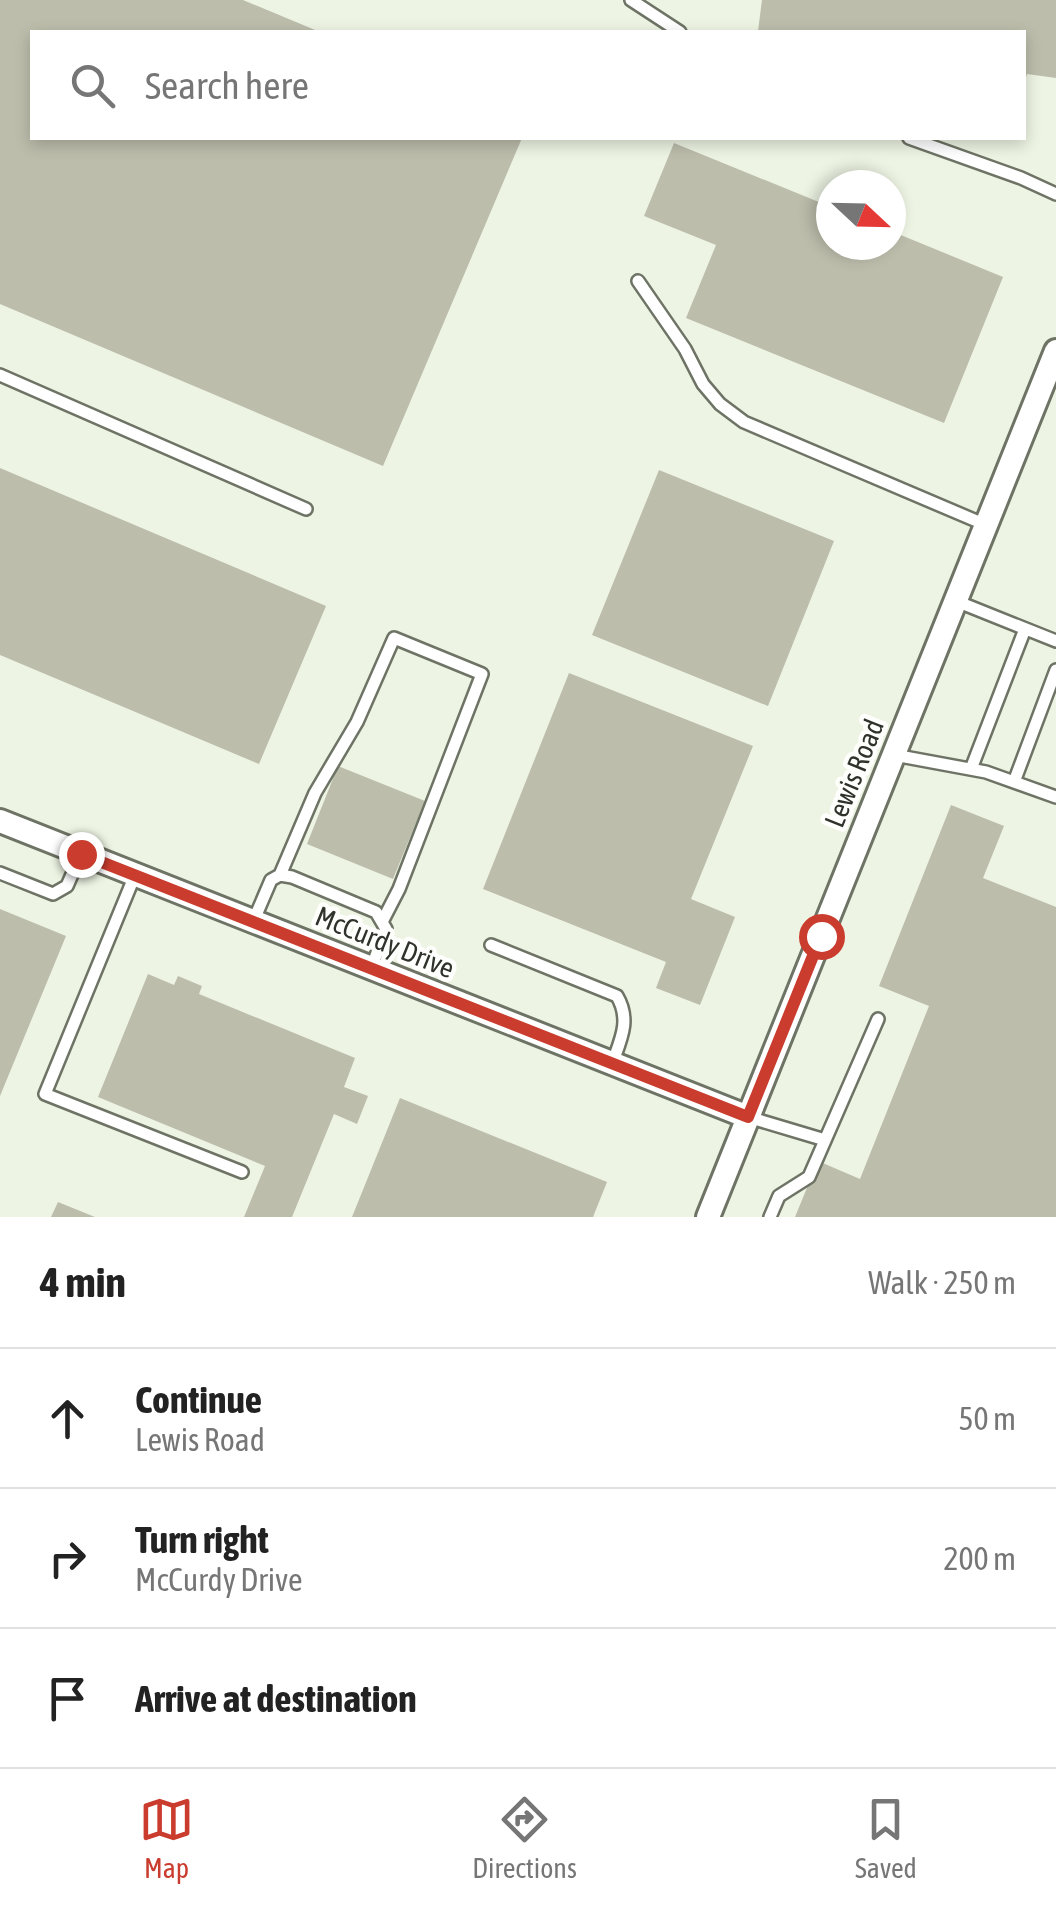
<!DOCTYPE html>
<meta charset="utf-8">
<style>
body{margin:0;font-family:"Asap Condensed",sans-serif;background:#f2f2f2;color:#222}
.compass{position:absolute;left:816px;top:170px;width:90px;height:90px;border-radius:50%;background:#fff;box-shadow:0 5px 15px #0003;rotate:112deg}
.stop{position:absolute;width:30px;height:30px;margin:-22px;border:8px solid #ca3d2e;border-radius:50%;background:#fff}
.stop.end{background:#ca3d2e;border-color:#fff;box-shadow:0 2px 10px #0008}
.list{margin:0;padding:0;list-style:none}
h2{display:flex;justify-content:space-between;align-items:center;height:130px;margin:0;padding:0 40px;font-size:42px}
h2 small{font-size:32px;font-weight:400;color:#767676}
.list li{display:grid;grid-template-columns:65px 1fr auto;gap:30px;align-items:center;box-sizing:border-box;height:140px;padding:0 40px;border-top:2px solid #e0e0e0}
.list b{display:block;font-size:38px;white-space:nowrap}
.list p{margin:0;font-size:32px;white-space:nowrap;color:#767676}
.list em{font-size:32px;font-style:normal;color:#767676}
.icon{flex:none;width:55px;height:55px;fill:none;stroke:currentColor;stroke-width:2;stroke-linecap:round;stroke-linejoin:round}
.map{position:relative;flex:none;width:1056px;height:1217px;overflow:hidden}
.search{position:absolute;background:#fff;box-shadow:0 5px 15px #0003;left:30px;right:30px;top:30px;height:110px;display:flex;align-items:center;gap:25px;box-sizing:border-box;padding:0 35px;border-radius:0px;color:#767676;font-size:38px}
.sheet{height:550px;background:#fff}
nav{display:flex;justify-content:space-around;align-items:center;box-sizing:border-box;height:140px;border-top:2px solid #e0e0e0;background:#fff;font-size:28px;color:#767676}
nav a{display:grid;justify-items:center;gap:5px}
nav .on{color:#ca3d2e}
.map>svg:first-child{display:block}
.building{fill:#bdbdac}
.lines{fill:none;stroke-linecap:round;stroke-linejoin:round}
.lane-casing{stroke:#6e7465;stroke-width:16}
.street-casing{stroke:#6e7465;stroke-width:28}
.lane{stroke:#fff;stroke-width:11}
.street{stroke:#fff;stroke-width:22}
.route{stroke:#ca3d2e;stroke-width:12}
.labels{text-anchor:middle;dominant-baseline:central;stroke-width:9;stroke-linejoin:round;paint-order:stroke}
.street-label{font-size:28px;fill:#2f312b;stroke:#fefffc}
</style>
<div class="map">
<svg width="1056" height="1217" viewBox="0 0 1056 1217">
<rect width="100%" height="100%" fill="#edf4e3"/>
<path class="building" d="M0,0H243L320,32H32V138H522L383,466L0,304Z
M762,0H1056V78L1027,74L1024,84V32L758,31Z
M674,143L831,207V245H891V231L1003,277L944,423L686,318L716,245L644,216Z
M0,468L326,606L259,764L0,655Z
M659,470L834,541L768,706L592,635Z
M569,673L753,746L691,899L735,917L700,1005L656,988L666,962L483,889Z
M338,766L425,801L393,879L307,844Z
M951,805L1004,826L983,878L1056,907V1217H795L818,1161L860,1179L929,1006L879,986Z
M0,909L66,936L0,1096Z
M148,974L174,985L178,976L202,986L199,994L355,1058L344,1087L368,1096L357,1124L334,1114L292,1217H244L265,1166L98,1097Z
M400,1098L607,1182L593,1217H352Z
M58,1202L95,1217H51Z"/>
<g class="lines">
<defs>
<path id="lane" d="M631,0L680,32
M909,138L1021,178L1056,194
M638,281L685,349L703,384L720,404L744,422L986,525
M0,375L306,509
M956,601L1056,641
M894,755L986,772L1056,797
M971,769L1025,629
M1014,782L1056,670
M0,873L53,894L67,886L81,854
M135,875L45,1094L242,1172
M280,875L315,793L357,722L394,638L482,674L399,889L383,920
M253,922L271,880L280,875L292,877L376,912L386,929L371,969
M491,945L617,996C631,1020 621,1039 612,1064
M748,1117L825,1140
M770,1217L779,1196L809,1177L878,1019"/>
<path id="street" d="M0,821L748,1117
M708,1217L1056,351"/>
</defs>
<use href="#lane" class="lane-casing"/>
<use href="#street" class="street-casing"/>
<use href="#lane" class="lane"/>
<use href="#street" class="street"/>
</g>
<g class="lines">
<path class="route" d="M81,854L748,1117L821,936"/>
</g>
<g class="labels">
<g class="street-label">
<text transform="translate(854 773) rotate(-68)">Lewis Road</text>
<text transform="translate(385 942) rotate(22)">McCurdy Drive</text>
</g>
</g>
</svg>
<svg class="compass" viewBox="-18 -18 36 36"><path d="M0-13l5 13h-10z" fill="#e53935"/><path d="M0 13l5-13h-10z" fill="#767676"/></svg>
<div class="stop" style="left:821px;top:936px"></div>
<div class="stop end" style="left:81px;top:854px"></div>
<div class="search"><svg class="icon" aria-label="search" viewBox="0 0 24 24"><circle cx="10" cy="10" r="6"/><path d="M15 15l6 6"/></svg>Search here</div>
</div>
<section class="sheet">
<h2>4 min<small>Walk · 250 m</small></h2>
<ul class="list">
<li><svg class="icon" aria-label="ahead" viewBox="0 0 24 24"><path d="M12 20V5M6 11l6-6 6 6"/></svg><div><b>Continue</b><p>Lewis Road</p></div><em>50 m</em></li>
<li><svg class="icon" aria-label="right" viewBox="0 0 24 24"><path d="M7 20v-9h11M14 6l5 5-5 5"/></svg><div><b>Turn right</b><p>McCurdy Drive</p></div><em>200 m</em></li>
<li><svg class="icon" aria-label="arrive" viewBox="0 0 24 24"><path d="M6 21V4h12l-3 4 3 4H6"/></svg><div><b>Arrive at destination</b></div></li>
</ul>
</section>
<nav>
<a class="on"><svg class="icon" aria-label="map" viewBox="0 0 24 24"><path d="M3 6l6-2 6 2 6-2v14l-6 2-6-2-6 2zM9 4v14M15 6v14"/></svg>Map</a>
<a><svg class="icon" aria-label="directions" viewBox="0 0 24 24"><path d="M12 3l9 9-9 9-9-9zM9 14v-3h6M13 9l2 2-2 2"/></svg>Directions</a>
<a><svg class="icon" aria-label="saved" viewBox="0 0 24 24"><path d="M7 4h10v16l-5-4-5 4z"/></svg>Saved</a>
</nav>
